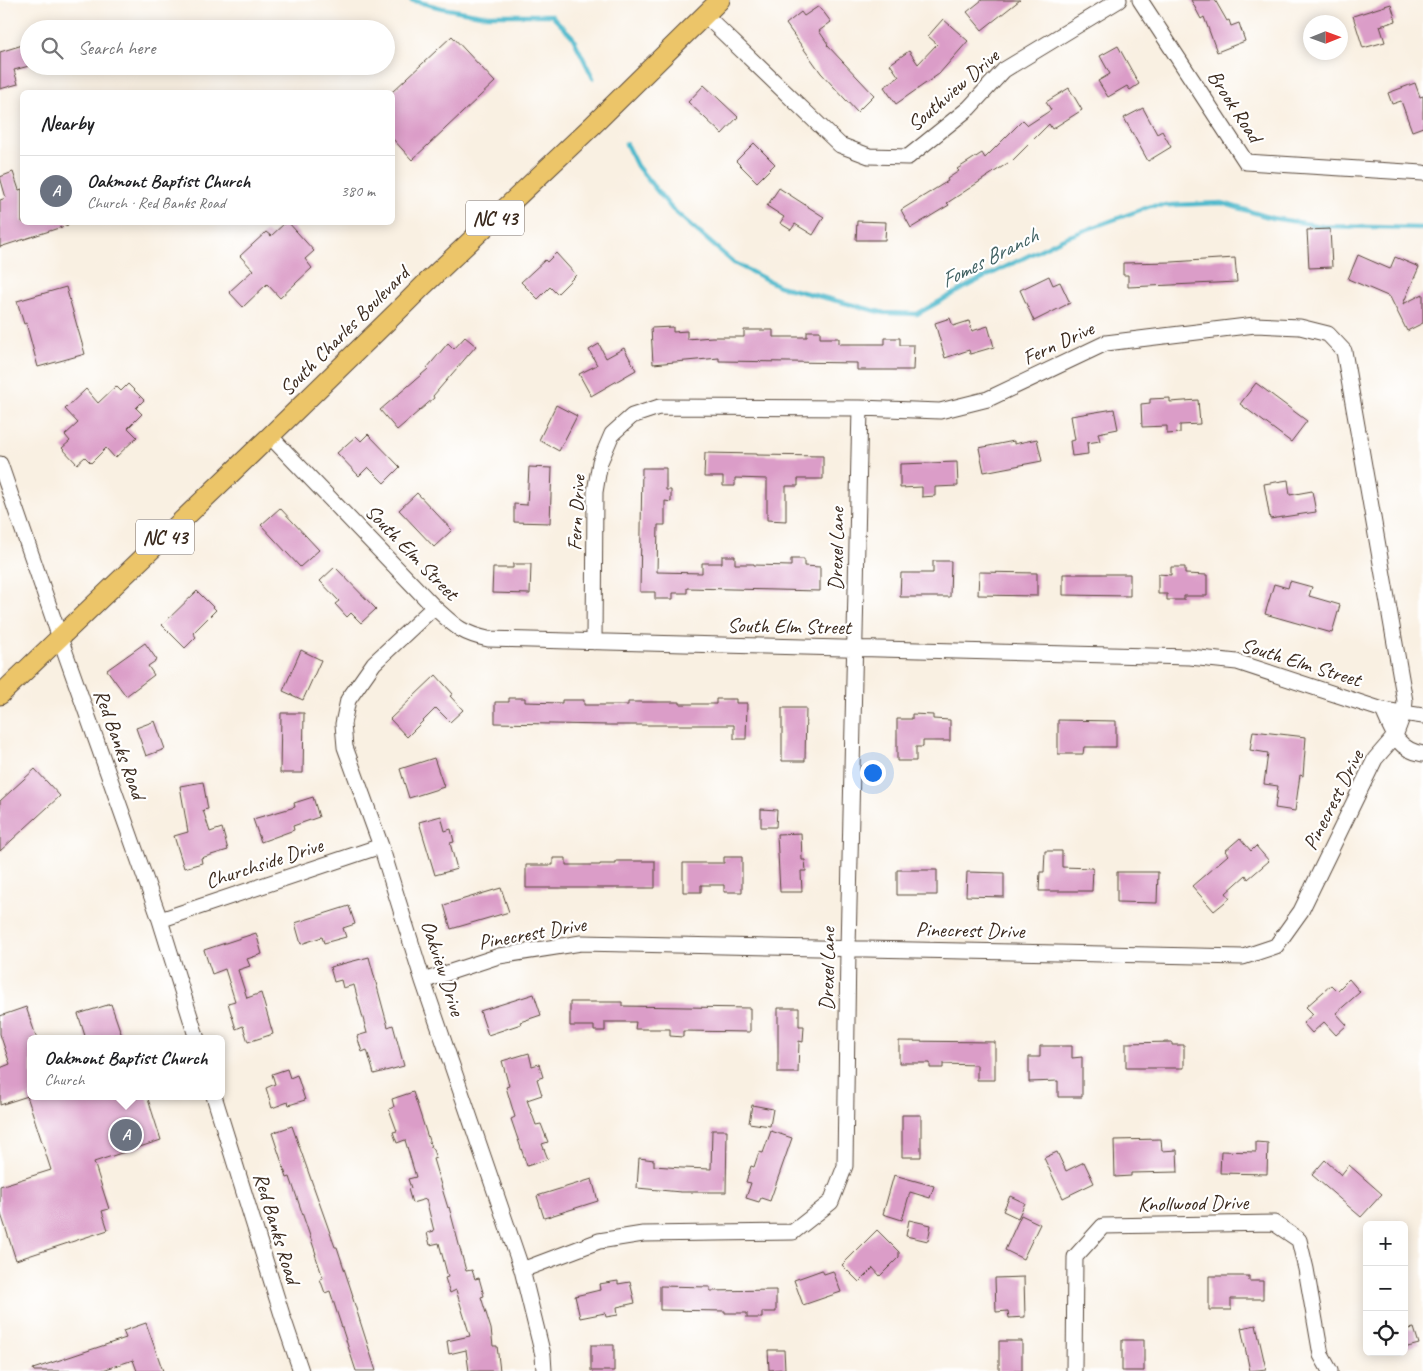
<!DOCTYPE html>
<meta charset="utf-8">
<style>
body{margin:0;font-family:Caveat,sans-serif;background:#f2f2f2;color:#202124}
.controls{position:absolute;right:15px;bottom:15px;display:grid;overflow:hidden;border-radius:8px;box-shadow:0 2px 12px #0003}
.controls button{width:45px;height:45px;display:grid;place-items:center;padding:0;border:0;border-bottom:1px solid #e0e0e0;background:#fff;color:#202124;font:25px sans-serif}
.compass{position:absolute;left:1303px;top:15px;width:45px;height:45px;border-radius:50%;background:#fff;box-shadow:0 2px 12px #0003;rotate:89deg}
.you{position:absolute;left:872px;top:772px;width:18px;height:18px;margin:-12px;border:4px solid #fff;border-radius:50%;background:#1a73e8;box-shadow:0 0 0 8px #1a73e833}
.badge{display:grid;place-items:center;width:32px;height:32px;border-radius:50%;background:#b45309;color:#fff;font-size:16px;font-weight:700}
.pin{position:absolute;translate:-50% -50%;border:2px solid #fff;box-shadow:0 1px 5px #0006}
.popup{position:absolute;left:27px;top:1035px;width:198px;height:65px;box-sizing:border-box;display:grid;place-content:center;border-radius:8px;background:#fff;filter:drop-shadow(0 1px 4px #0005);font-size:16px;white-space:nowrap;color:#757577}
.popup b{font-size:19px;color:#202124}
.popup::after{content:'';position:absolute;left:50%;top:100%;margin-left:-10px;border:10px solid transparent;border-top-color:#fff}
.list{margin:0;padding:0;list-style:none}
h2{display:flex;justify-content:space-between;align-items:center;height:65px;margin:0;padding:0 20px;font-size:21px}
h2 small{font-size:16px;font-weight:400;color:#757577}
.list li{display:grid;grid-template-columns:32px 1fr auto;gap:15px;align-items:center;box-sizing:border-box;height:70px;padding:0 20px;border-top:1px solid #e0e0e0}
.list b{display:block;font-size:19px;white-space:nowrap}
.list p{margin:0;font-size:16px;white-space:nowrap;color:#757577}
.list em{font-size:16px;font-style:normal;color:#757577}
.icon{flex:none;width:28px;height:28px;fill:none;stroke:currentColor;stroke-width:2;stroke-linecap:round;stroke-linejoin:round}
.map{position:relative;flex:none;width:1423px;height:1371px;overflow:hidden}
.search{position:absolute;background:#fff;box-shadow:0 2px 12px #0003;left:20px;top:20px;width:375px;height:55px;display:flex;align-items:center;gap:12px;box-sizing:border-box;padding:0 18px;border-radius:28px;color:#757577;font-size:19px}
.panel{position:absolute;background:#fff;box-shadow:0 2px 12px #0003;left:20px;top:90px;width:375px;height:135px;border-radius:8px}
.map>svg:first-child{display:block}
.lines{fill:none;stroke-linecap:round;stroke-linejoin:round}
.stream{stroke:#4fb9cc;stroke-width:4.5}
.building{fill:#db9dc8}
.minor-casing{stroke:#58483b;stroke-width:17}
.major-casing{stroke:#58483b;stroke-width:21}
.minor{stroke:#fff;stroke-width:15}
.major{stroke:#ecc569;stroke-width:19}
.labels{text-anchor:middle;dominant-baseline:central;stroke-width:4.5;stroke-linejoin:round;paint-order:stroke}
.shield{fill:#fff;stroke:#766a62;stroke-width:1}
.shield-label{font-size:20px;font-weight:bold;fill:#3b2a1e}
.street-label{font-size:21px;fill:#3b2a1e;stroke:#fff}
.water-label{font-size:22px;font-style:italic;fill:#436364;stroke:#fff}
</style>
<div class="map">
<svg width="1423" height="1371" viewBox="0 0 1423 1371">
<rect width="100%" height="100%" fill="#fff"/>
<filter id="ink" filterUnits="userSpaceOnUse"><feTurbulence type="fractalNoise" baseFrequency=".02" numOctaves="2"/><feDisplacementMap in="SourceGraphic" scale="10" xChannelSelector="R" yChannelSelector="G"/><feConvolveMatrix kernelMatrix="1 2 1 2 8 2 1 2 1" color-interpolation-filters="sRGB"/></filter>
<filter id="wash" filterUnits="userSpaceOnUse"><feTurbulence type="fractalNoise" baseFrequency=".0096" numOctaves="4" result="noise"/><feDisplacementMap in="SourceGraphic" scale="20" xChannelSelector="R" yChannelSelector="G"/><feGaussianBlur stdDeviation="1.12" result="paint"/><feColorMatrix in="noise" values="0 0 0 0 0 0 0 0 0 0 0 0 0 0 0 0 0 1.4 0 .05"/><feComposite in="paint" operator="in"/></filter>
<g filter="url(#wash)">
<rect width="100%" height="100%" fill="#f9f0e2"/>
<g class="lines">
<path class="stream" d="M411,0L442,8L481,15H551L572,36L593,78
M626,144L637,166L672,209L734,263L779,286L884,313L917,314L971,284L1064,238L1151,206L1222,203L1272,218L1322,226L1423,228"/>
</g>
<g id="blocks">
<path class="building" d="M982,0H1020L982,30L967,12Z
M1191,0H1215L1227,21L1229,20L1231,26L1239,23L1245,41L1217,52L1204,17L1201,19Z
M1391,4L1396,21L1380,26L1385,42L1363,48L1353,16Z
M819,6L831,22L819,31L828,44L827,45L874,95L857,112L821,73L786,24L801,12L804,16Z
M943,19L968,41L939,74L896,104L884,87L899,77L890,64L909,51L918,64L937,44L928,36Z
M452,36L495,82L412,160L392,138V92Z
M29,43V66L14,70L18,84L0,89V52Z
M1118,46L1139,84L1130,90L1127,86L1108,97L1098,81L1110,74L1100,56Z
M1415,83L1420,97L1423,96V127L1412,131L1401,101L1392,104L1388,93Z
M704,85L738,117L722,134L688,102Z
M1069,88L1082,110L1052,129L1049,124L1009,164L1008,163L947,203L949,205L911,228L901,210L948,181L947,179L959,171L957,169L982,153L985,158L1023,120L1028,125L1051,110L1046,102Z
M1143,108L1157,134L1162,131L1171,147L1148,161L1124,118Z
M754,143L775,164L757,182L736,161Z
M13,172L19,190L22,189V222H67L68,225L0,247V200L6,198L0,177Z
M779,188L824,217L813,235L795,224L791,230L780,223L784,217L767,206Z
M857,221L886,222L885,240H856Z
M286,222H288L314,251L305,259L312,268L280,298L267,284L243,307L229,292L253,270L240,256L266,232L271,236Z
M1330,229L1332,267L1309,268L1307,230Z
M556,253L576,275L557,294L550,287L538,299L521,282L545,260L547,262Z
M1358,255L1390,269L1395,257L1419,267L1403,304L1423,294V323L1407,331L1390,297L1348,279Z
M1235,258L1237,282L1128,287V275H1123V263L1172,262Z
M1049,276L1053,285L1060,282L1070,303L1034,321L1020,290Z
M66,287L85,354L38,367L26,323L24,324L17,301Z
M950,318L953,326L969,321L972,331L988,326L994,347L970,354L969,350L945,358L935,323Z
M673,327V332L687,331V339L712,337H744V330H773V337H807V331H820V338H839V344H885V338H900V345H914L913,370H857V363L719,361V358L653,364L651,328Z
M465,337L476,346L433,396L434,398L397,430L380,410L428,369L427,368L448,343L454,349Z
M599,344L606,358L624,348L636,370L591,396L579,374L597,365L589,350Z
M1256,383L1307,421L1291,442L1240,404Z
M128,384L144,400L136,408L142,414L128,428L137,437L115,458L106,448L91,463L85,457L77,464L62,448L70,441L65,435L78,423L65,409L86,389L98,403L116,386L121,391Z
M1170,398V402L1198,400L1200,424L1180,425V433L1167,434V426L1142,427L1141,404L1150,403V399Z
M556,405L577,416L559,451L539,440Z
M1114,409L1118,429L1098,433L1100,441L1087,443L1088,454L1072,456L1070,441L1075,440L1071,416Z
M368,434L400,467L384,483L368,467L359,476L337,453L356,436L361,441Z
M1037,439L1042,461L984,472L979,448L1014,441V444Z
M705,453L757,454V455L823,456V479H798V486H786V521L767,520V479L735,478V486H723V477H704Z
M957,462L958,486L935,487V496L922,497V487L900,488V464Z
M529,467L552,468L550,523L514,522V504L527,505Z
M642,468H666V490H671V502L665,501V525H658L657,572L702,573V563H722V556H735V564H754V565L791,566V559H804V566L820,567V591L687,588V593H673V599H655V592H640Z
M1288,480L1290,495L1312,491L1316,512L1270,519L1264,484Z
M417,493L452,530L434,547L399,510Z
M280,508L319,550L300,567L261,525Z
M933,561H951L950,597H900L901,573H933Z
M513,564H531L530,594L492,593L493,568H513Z
M335,567L376,609L361,623L351,613L347,617L335,604L339,601L320,581Z
M1171,567H1185V574L1207,575V596H1184V600H1167V594H1158V574L1171,575Z
M979,572L1037,573V596L978,595Z
M1063,574H1130V596L1063,595Z
M1290,581L1312,587L1309,596L1340,605L1332,633L1265,614L1274,584L1288,588Z
M197,591L216,610L193,633L196,637L185,648L162,625Z
M145,643L157,660L148,666L154,675L126,696L107,670Z
M301,650L321,660L303,700L283,691Z
M436,675L453,694L450,696L463,710L450,722L436,708L407,737L390,719Z
M509,698H525V702L562,703V700H584V705H628V702H680V704H716V699H736V703H747L746,739H734V725H609L495,723V702H509Z
M782,708H806L805,761H782Z
M281,713H304L303,773H280Z
M912,714L933,715V719L950,720V741H923V747H916V761H897V719H912Z
M1058,720L1116,721V747H1084L1083,754H1058Z
M155,721L165,749L146,756L136,728Z
M1253,731L1306,737L1303,776L1300,775L1295,811L1275,808L1278,786L1264,784L1268,753L1250,750Z
M434,758L444,787L409,798L400,769Z
M35,769L60,796L0,851V801Z
M203,782L208,809L203,810L210,832L222,828L228,850L201,858L202,863L184,868L174,836L188,832L180,786Z
M313,797L319,817L293,826L294,830L261,842L253,819L295,807L294,803Z
M761,809L777,810L776,827H761Z
M441,816L445,831L451,829L454,842L450,843L457,869L435,875L419,822Z
M801,833L802,860H805L806,871H801L802,892H780L777,834Z
M1240,838L1251,851L1256,846L1269,861L1248,879L1246,875L1226,893L1230,898L1214,911L1192,886L1228,855L1225,851Z
M1045,851H1062V867L1093,868L1092,891H1039L1040,872H1044Z
M724,857H742V892H724V885H701V892H683V863H724Z
M553,858H566V865H600V864H616V861H655V888H526V865H553Z
M897,870H937V895H897Z
M967,872L1004,873V897L966,896Z
M1117,872H1158L1157,903L1117,902Z
M501,888L509,912L451,929L444,905Z
M349,906L355,924L343,928L346,937L324,943L322,937L301,944L295,923Z
M256,933L262,954L247,959L250,966L238,970L247,998L261,993L273,1034L248,1042L243,1026L236,1029L228,1003L235,1001L225,969L212,974L204,950Z
M369,957L388,1027L393,1025L404,1066L374,1074L367,1050L362,1052L357,1036L367,1033L354,985L343,988L341,980L334,982L330,967Z
M1349,979L1360,992L1336,1013L1347,1025L1336,1035L1324,1022L1312,1033L1303,1023L1313,1014L1306,1007L1331,985L1337,991Z
M534,994L541,1015L520,1022L521,1024L488,1035L480,1011Z
M570,1002H622V1006L750,1008V1032L683,1031V1037L670,1036V1029H635L636,1022H605V1031H594V1026H570Z
M111,1004L123,1039H86L78,1014Z
M26,1007L37,1039H31V1095L0,1105V1068L10,1064L0,1034V1016Z
M778,1008H799V1026H804L803,1042L799,1041L798,1073H778Z
M899,1041L995,1042V1080H977V1065L943,1064V1068H930V1063H899Z
M1172,1042V1045H1184V1068H1126V1043Z
M1040,1046H1072V1058L1082,1057V1097H1058V1081L1029,1082V1057H1040Z
M529,1053L532,1066L539,1064L543,1077L537,1079L542,1095L527,1100L536,1125L541,1124L548,1142L542,1144L548,1159L527,1166L511,1119L515,1117L506,1087L509,1086L502,1061Z
M287,1069L290,1078L297,1075L305,1100L289,1105L288,1102L272,1108L266,1088L275,1084L272,1074Z
M413,1092L431,1147H432L436,1158L433,1159L448,1208L449,1207L466,1271L472,1270L475,1279L479,1278L484,1296L481,1297L491,1329L493,1346H497L500,1371H469L466,1350L449,1354L447,1341L470,1336L456,1290L450,1293L445,1278L448,1277L439,1243L430,1245L427,1233L434,1231L426,1199L412,1203L408,1189L411,1188L408,1179L416,1177L405,1140L397,1143L393,1132L397,1131L389,1109L394,1107L392,1099Z
M27,1096H147L161,1140L94,1162L109,1209L102,1211L108,1230L16,1260L0,1211V1186L51,1170Z
M752,1105L773,1109L770,1126L749,1123Z
M902,1115H921V1157H902Z
M292,1126L335,1247H337L353,1296H352L376,1371H356L330,1291L325,1293L320,1279L323,1278L315,1254H316L290,1177L287,1178L272,1133Z
M712,1130H727L726,1192H681L637,1188L639,1158L654,1160V1166L682,1168L711,1169Z
M771,1131L792,1138L770,1201L761,1198L759,1202L746,1198L751,1183L746,1182L751,1166L754,1167L759,1152L763,1153Z
M1161,1139L1162,1151L1177,1150L1178,1172L1131,1173V1176L1115,1177L1114,1140Z
M1256,1142L1268,1143L1267,1174L1220,1173L1221,1151L1256,1152Z
M1057,1152L1066,1171L1084,1162L1094,1183L1063,1198L1044,1158Z
M1325,1160L1341,1175L1349,1165L1382,1194L1361,1217L1312,1175Z
M894,1175L934,1186L930,1198L910,1192L902,1220L883,1214Z
M592,1179L598,1201L544,1218L537,1196Z
M1010,1196L1025,1203L1018,1218L1003,1211Z
M1021,1215L1040,1224L1023,1259L1005,1250Z
M909,1220L931,1225L928,1241L906,1236Z
M877,1230L899,1252V1257L880,1276L873,1268L859,1282L842,1265Z
M822,1270L824,1274L833,1271L841,1292L803,1305L794,1280Z
M1209,1276H1249V1281H1263V1299H1231V1310H1209Z
M1024,1277L1025,1317L1009,1318L1008,1311L996,1312L995,1278Z
M618,1281V1284L630,1282L635,1303L617,1307L618,1315L606,1317L605,1313L580,1318L575,1296L600,1290L599,1284Z
M660,1286L710,1287V1291L776,1290V1312H762V1318H747V1313H725V1311L660,1310Z
M146,1323L163,1371H137L133,1360L100,1371H34L33,1369L126,1338L123,1331Z
M1256,1325L1266,1369L1250,1371L1241,1328Z
M1414,1328L1419,1344L1404,1348V1330Z
M1122,1340H1144V1371H1122Z
M999,1341H1022V1371H999Z
M591,1345H614V1371H591Z
M768,1350H784L785,1369L769,1370Z"/>
</g>
</g>
<g filter="url(#ink)">
<use href="#blocks" fill-opacity="0" stroke="#58483b" stroke-width="1"/>
<g class="lines">
<defs>
<path id="minor" d="M1140,0L1246,162L1423,173
M705,15L840,145L869,156L908,157L969,108L1004,70L1119,0
M270,436L434,607C454,625 460,633 488,639L1190,657L1237,662L1383,710L1423,716
M0,464L60,638L160,920L197,1039
M434,607L374,663L348,700L343,724L345,747L381,846L423,981L522,1270L543,1355L544,1371
M1383,710C1392,731 1397,750 1423,754
M160,920L381,846
M423,981L499,956L581,943L1243,957L1276,946L1301,911L1375,759L1395,736L1404,712L1405,701L1344,351L1328,334L1300,327L1255,325L1106,343L988,399L940,411L860,408L659,407L632,416L612,434L600,462L595,492L594,642
M214,1096L283,1318L301,1371
M522,1270L599,1241L643,1234L793,1232L831,1202L845,1166L848,949L860,408
M1074,1371L1075,1257L1103,1226L1274,1223L1299,1240L1306,1269L1321,1355L1330,1371"/>
<path id="major" d="M0,695L270,436L402,307L424,285L592,126L720,0"/>
</defs>
<use href="#minor" class="minor-casing"/>
<use href="#major" class="major-casing"/>
<use href="#minor" class="minor"/>
<use href="#major" class="major"/>
</g>
</g>
<g class="labels">
<g class="shield">
<rect x="466" y="200.5" width="58" height="35" rx="4"/>
<rect x="136" y="519.5" width="58" height="35" rx="4"/>
</g>
<g class="shield-label">
<text x="495" y="218">NC 43</text>
<text x="165" y="537">NC 43</text>
</g>
<g class="street-label">
<text transform="translate(953 90) rotate(-41)">Southview Drive</text>
<text transform="translate(1235 106) rotate(57)">Brook Road</text>
<text transform="translate(344 331) rotate(-45)">South Charles Boulevard</text>
<text transform="translate(1058 343) rotate(-25)">Fern Drive</text>
<text transform="translate(576 513) rotate(-87)">Fern Drive</text>
<text transform="translate(836 549) rotate(-89)">Drexel Lane</text>
<text transform="translate(412 552) rotate(46)">South Elm Street</text>
<text transform="translate(789 626) rotate(1)">South Elm Street</text>
<text transform="translate(1301 662) rotate(17)">South Elm Street</text>
<text transform="translate(120 744) rotate(70)">Red Banks Road</text>
<text transform="translate(1333 800) rotate(-63)">Pinecrest Drive</text>
<text transform="translate(264 863) rotate(-18)">Churchside Drive</text>
<text transform="translate(970 930) rotate(1)">Pinecrest Drive</text>
<text transform="translate(532 933) rotate(-10)">Pinecrest Drive</text>
<text transform="translate(443 968) rotate(72)">Oakview Drive</text>
<text transform="translate(827 969) rotate(-89)">Drexel Lane</text>
<text transform="translate(1193 1203) rotate(-1)">Knollwood Drive</text>
<text transform="translate(277 1228) rotate(73)">Red Banks Road</text>
</g>
<g class="water-label">
<text transform="translate(989 258) rotate(-27)">Fomes Branch</text>
</g>
</g>
</svg>
<div class="controls">
<button>+</button>
<button>−</button>
<button><svg class="icon" aria-label="locate" viewBox="0 0 24 24"><circle cx="12" cy="12" r="6"/><path d="M12 2v4M12 18v4M2 12h4M18 12h4"/></svg></button>
</div>
<svg class="compass" viewBox="-18 -18 36 36"><path d="M0-13l5 13h-10z" fill="#e53935"/><path d="M0 13l5-13h-10z" fill="#757577"/></svg>
<div class="you"></div>
<div class="pin badge" style="left:126px;top:1135px;background:#6b7280">A</div>
<div class="popup"><b>Oakmont Baptist Church</b>Church</div>
<div class="search"><svg class="icon" aria-label="search" viewBox="0 0 24 24"><circle cx="10" cy="10" r="6"/><path d="M15 15l6 6"/></svg>Search here</div>
<section class="panel">
<h2>Nearby<small></small></h2>
<ul class="list">
<li><span class="badge" style="background:#6b7280">A</span><div><b>Oakmont Baptist Church</b><p>Church · Red Banks Road</p></div><em>380 m</em></li>
</ul>
</section>
</div>
